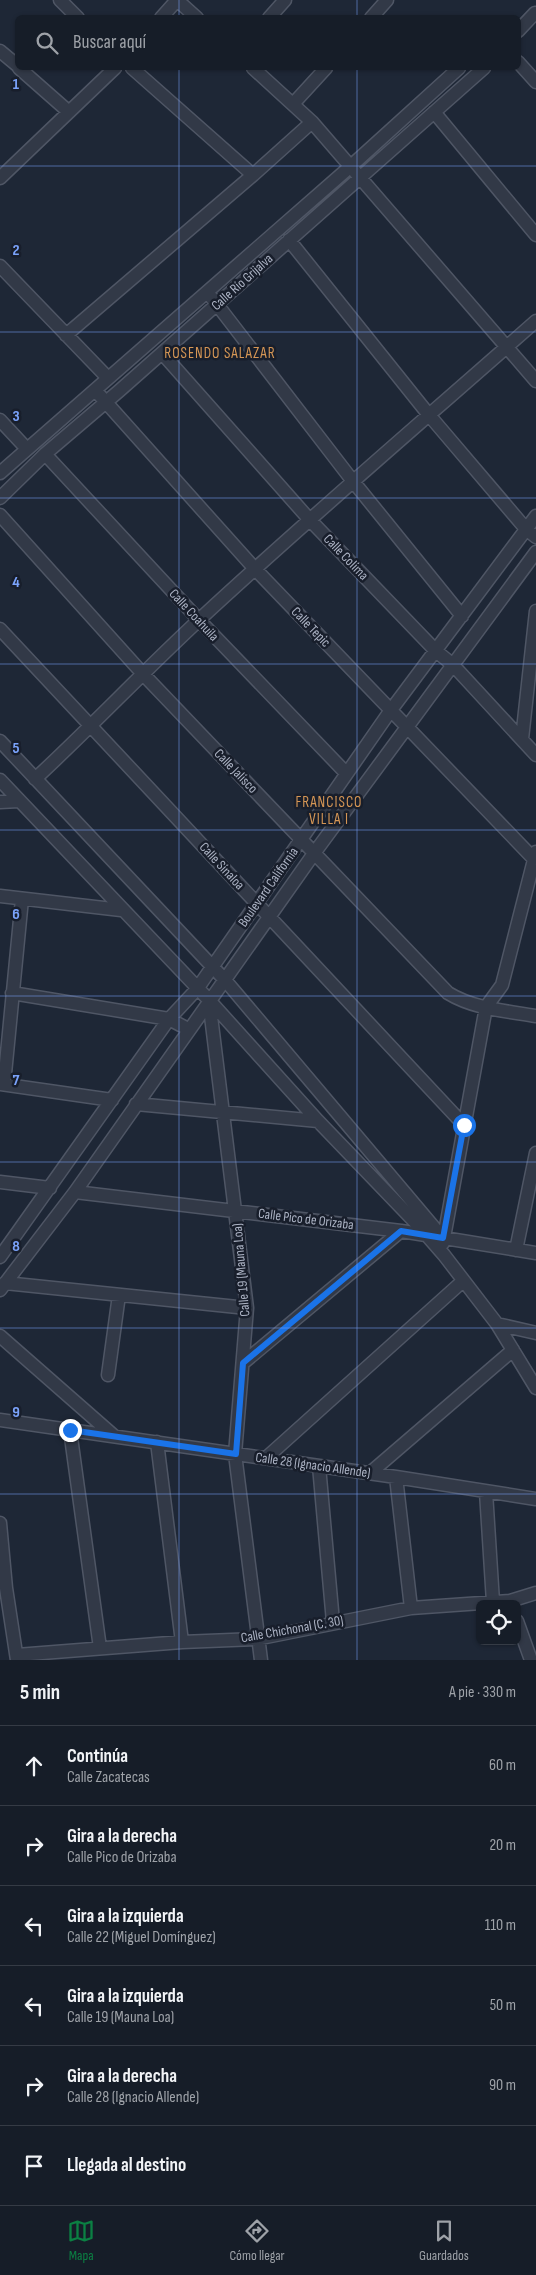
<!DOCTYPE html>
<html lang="es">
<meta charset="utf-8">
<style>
body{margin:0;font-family:"Sofia Sans Condensed",sans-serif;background:#232a34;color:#f1f3f6}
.controls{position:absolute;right:15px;bottom:15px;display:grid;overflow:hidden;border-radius:8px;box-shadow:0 1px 4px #0004}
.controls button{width:45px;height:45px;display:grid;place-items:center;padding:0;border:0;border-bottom:1px solid #353b45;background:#161d28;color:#f1f3f6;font:25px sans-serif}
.stop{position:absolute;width:15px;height:15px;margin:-11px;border:4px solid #1a73e8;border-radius:50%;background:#fff}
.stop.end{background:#1a73e8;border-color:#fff;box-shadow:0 1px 5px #0008}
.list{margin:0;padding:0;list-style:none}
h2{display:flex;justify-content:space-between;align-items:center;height:65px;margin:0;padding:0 20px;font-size:21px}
h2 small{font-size:16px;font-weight:400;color:#9ea2a8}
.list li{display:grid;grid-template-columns:32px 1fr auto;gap:15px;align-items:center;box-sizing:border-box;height:80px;padding:0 20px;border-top:1px solid #353b45}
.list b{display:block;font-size:19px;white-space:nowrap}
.list p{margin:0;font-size:16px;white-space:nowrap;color:#9ea2a8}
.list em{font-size:16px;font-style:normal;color:#9ea2a8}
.icon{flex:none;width:28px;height:28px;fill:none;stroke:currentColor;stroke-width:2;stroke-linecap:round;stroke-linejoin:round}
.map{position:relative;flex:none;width:536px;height:1660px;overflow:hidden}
.search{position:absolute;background:#161d28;box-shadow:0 1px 4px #0004;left:15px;right:15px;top:15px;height:55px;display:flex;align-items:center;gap:12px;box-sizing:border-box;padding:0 18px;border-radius:8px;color:#9ea2a8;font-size:19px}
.sheet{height:545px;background:#161d28}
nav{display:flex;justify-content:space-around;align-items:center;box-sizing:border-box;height:70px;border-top:1px solid #353b45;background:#161d28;font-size:14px;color:#9ea2a8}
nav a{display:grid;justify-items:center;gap:2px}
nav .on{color:#0b8043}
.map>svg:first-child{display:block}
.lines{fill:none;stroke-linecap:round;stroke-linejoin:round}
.minor-casing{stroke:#4f5665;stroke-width:15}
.minor{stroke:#323947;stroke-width:12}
.route{stroke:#1a73e8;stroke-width:6}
.grid{fill:none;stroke:#7aa2fa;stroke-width:1;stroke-opacity:0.55}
.labels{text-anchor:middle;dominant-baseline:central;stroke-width:5;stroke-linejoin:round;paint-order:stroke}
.street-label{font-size:14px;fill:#acb3c4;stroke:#181e2b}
.neighbourhood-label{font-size:15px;letter-spacing:1px;fill:#d59655;stroke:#181e2b}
.grid-label{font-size:16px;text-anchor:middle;font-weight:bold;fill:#7aa2fa;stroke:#181e2b;stroke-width:5;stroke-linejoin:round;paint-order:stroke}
</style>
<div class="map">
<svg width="536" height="1660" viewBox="0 0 536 1660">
<rect width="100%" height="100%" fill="#1e2736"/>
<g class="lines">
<defs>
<path id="minor" d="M60,0L78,18
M161,18L177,0L197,18
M269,18L285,0
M371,18L387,0
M518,31L535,13
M0,51L18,66
M518,62L536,82
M19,68L69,112
M132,68L253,175
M253,68L312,122L536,381
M293,104L326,68
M434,112L536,235
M0,178L115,68
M289,240L429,415L526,529L536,537
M0,266L108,378
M212,298L352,480L462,616
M66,335L253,175L312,122
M162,353L309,519L436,651L453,665L536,755
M95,390L255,569L534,859
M0,420L27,449
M45,454L199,620L346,773
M0,473L351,166L459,68
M0,498L45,454L119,391L484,68
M0,515L143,674L448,993C474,1009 507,1011 536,1016
M0,629L464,1125
M522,739L536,611
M0,741L225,980L443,1238
M35,779C91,727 144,671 200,619C310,517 424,420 536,321
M0,780L209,1000L318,1121L417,1224L444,1255L497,1324L536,1388
M0,802L19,801
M0,896L121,910
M12,993L169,1019L188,1029
M209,1000L247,1308L235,1454L261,1660
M0,1084L112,1100
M4,1084L22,899
M136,1104L318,1121
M0,1182L50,1188
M75,1192L401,1231L536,1253
M443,1243L486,1007L502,985L536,852
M516,1250L536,1153
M0,1257L169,1019L197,989L391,710L536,516
M5,1283L247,1308
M0,1290L75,1192L315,852L536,552
M497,1324L536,1333
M0,1336L114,1436
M243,1363L401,1231
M108,1375L119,1295
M0,1420L396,1477L536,1499
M70,1430L100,1648
M157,1442L182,1642
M266,1458L463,1281
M319,1466L333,1622
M370,1473L513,1350
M396,1477L411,1608
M486,1492L493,1602
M0,1523L6,1588L17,1660
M517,1621L531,1660
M17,1655L182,1642L256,1639L411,1608L510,1601L536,1593"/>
</defs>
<use href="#minor" class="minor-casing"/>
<use href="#minor" class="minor"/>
</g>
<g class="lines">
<path class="route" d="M70,1430L236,1454L243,1363L401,1231L443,1238L464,1125"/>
</g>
<path class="grid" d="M179,0V18M357,0V18M179,68V1660M357,68V1660M0,166H536M0,332H536M0,498H536M0,664H536M0,830H536M0,996H536M0,1162H536M0,1328H536M0,1494H536"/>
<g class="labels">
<g class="street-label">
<text transform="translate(242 282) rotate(-42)">Calle Río Grijalva</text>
<text transform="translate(346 557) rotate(46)">Calle Colima</text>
<text transform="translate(194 615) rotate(47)">Calle Coahuila</text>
<text transform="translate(311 627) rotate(46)">Calle Tepic</text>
<text transform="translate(236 771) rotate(46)">Calle Jalisco</text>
<text transform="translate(222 866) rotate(47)">Calle Sinaloa</text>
<text transform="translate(268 887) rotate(-55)">Boulevard California</text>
<text transform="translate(306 1219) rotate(7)">Calle Pico de Orizaba</text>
<text transform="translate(241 1270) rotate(-95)">Calle 19 (Mauna Loa)</text>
<text transform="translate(313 1465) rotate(8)">Calle 28 (Ignacio Allende)</text>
<text transform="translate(292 1629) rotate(-10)">Calle Chichonal (C. 30)</text>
</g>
<g class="neighbourhood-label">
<text x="220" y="353">ROSENDO SALAZAR</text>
<text x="329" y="802">FRANCISCO<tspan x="329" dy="17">VILLA I</tspan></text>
</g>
</g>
<g class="grid-label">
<text x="16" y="89">1</text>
<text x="16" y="255">2</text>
<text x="16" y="421">3</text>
<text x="16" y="587">4</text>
<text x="16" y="753">5</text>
<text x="16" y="919">6</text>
<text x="16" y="1085">7</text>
<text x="16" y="1251">8</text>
<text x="16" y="1417">9</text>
</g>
</svg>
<div class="controls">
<button><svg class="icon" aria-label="locate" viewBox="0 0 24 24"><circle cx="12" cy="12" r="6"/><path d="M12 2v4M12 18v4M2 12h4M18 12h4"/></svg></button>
</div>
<div class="stop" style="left:464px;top:1125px"></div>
<div class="stop end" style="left:70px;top:1430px"></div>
<div class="search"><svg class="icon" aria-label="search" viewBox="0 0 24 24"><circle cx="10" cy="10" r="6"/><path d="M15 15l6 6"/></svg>Buscar aquí</div>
</div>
<section class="sheet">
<h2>5 min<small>A pie · 330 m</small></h2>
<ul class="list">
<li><svg class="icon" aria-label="ahead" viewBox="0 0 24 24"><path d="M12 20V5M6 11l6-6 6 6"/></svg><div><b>Continúa</b><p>Calle Zacatecas</p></div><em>60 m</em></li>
<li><svg class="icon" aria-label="right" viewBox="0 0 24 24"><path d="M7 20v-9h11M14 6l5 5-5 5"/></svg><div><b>Gira a la derecha</b><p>Calle Pico de Orizaba</p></div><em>20 m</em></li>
<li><svg class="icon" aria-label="left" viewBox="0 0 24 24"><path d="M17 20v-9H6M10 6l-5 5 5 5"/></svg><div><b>Gira a la izquierda</b><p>Calle 22 (Miguel Domínguez)</p></div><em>110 m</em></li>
<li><svg class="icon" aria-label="left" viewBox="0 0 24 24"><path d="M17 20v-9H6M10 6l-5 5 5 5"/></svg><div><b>Gira a la izquierda</b><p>Calle 19 (Mauna Loa)</p></div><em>50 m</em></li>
<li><svg class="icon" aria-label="right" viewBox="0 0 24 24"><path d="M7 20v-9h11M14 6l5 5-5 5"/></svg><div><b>Gira a la derecha</b><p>Calle 28 (Ignacio Allende)</p></div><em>90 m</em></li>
<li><svg class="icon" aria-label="arrive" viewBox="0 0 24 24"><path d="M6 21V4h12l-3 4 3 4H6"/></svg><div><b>Llegada al destino</b></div></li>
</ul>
</section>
<nav>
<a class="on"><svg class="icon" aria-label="map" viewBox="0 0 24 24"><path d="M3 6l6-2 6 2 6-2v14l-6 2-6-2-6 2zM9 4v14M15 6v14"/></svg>Mapa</a>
<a><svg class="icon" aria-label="directions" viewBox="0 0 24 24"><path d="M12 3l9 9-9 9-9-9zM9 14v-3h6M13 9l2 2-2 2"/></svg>Cómo llegar</a>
<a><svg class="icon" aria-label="saved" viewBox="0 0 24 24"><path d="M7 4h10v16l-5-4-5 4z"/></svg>Guardados</a>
</nav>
